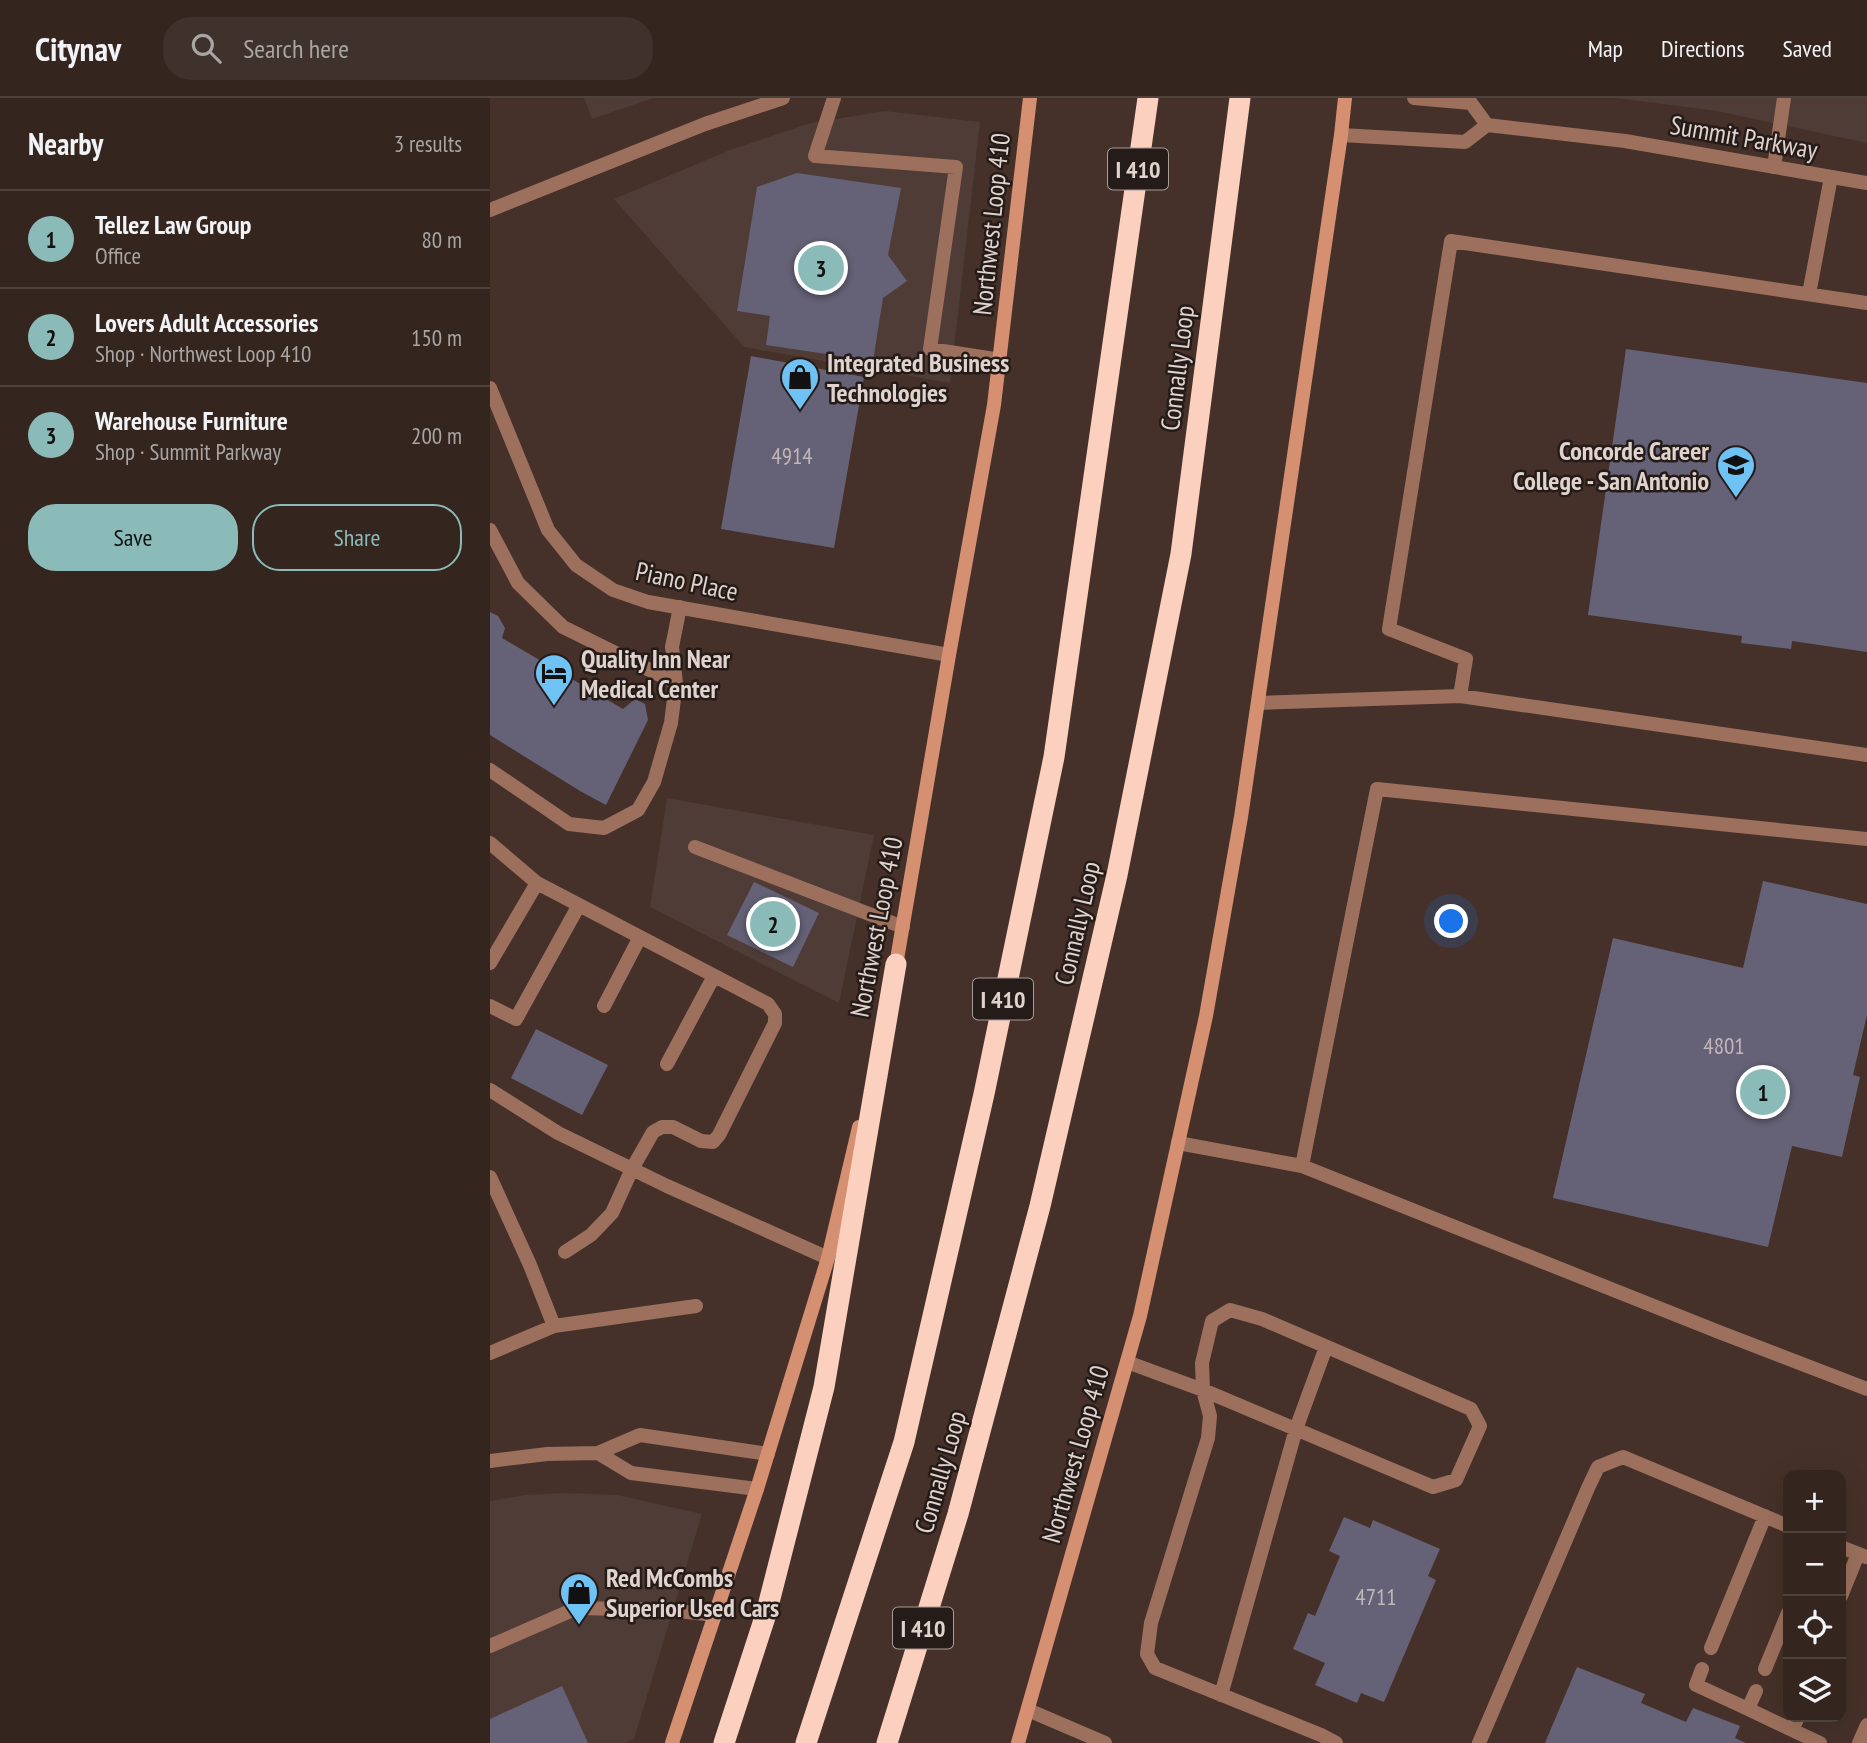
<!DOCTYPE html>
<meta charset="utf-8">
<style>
body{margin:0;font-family:"PT Sans Narrow",sans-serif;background:#3f312c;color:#f1f3f6}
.controls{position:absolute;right:21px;bottom:21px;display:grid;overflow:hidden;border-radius:14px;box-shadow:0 7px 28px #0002}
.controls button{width:63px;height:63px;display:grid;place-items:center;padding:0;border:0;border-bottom:2px solid #4e423d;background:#34251f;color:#f1f3f6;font:35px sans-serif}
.you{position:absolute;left:962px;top:824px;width:24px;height:24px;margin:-18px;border:5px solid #fff;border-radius:50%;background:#1a73e8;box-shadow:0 0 0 10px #1a73e833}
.badge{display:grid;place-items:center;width:46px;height:46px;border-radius:50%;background:#8bbbb9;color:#111;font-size:23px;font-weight:700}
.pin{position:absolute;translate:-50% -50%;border:4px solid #fff;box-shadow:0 2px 7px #0006}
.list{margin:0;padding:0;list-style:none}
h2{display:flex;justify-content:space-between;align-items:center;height:91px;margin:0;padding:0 28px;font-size:30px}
h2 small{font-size:23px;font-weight:400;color:#a9a5a4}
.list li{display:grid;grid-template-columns:46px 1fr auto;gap:21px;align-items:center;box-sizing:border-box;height:98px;padding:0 28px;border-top:2px solid #4e423d}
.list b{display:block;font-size:26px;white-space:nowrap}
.list p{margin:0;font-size:23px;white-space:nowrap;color:#a9a5a4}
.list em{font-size:23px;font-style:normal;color:#a9a5a4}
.actions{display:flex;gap:14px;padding:21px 28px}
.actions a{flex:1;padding:16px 0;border:2px solid #8bbbb9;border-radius:28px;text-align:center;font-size:24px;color:#8bbbb9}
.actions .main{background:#8bbbb9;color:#111}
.icon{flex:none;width:38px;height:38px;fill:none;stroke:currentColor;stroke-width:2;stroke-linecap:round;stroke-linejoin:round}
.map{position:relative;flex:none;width:1377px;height:1645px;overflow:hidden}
header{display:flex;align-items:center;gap:42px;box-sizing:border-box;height:98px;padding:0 35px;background:#34251f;border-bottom:2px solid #4e423d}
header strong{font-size:33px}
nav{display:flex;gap:38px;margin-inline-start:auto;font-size:24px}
.search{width:490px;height:63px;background:#3f312c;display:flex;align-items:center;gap:18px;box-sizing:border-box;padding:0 24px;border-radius:28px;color:#a9a5a4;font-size:26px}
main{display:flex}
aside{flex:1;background:#34251f}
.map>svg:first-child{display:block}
.commercial{fill:#4f3c36}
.building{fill:#656277}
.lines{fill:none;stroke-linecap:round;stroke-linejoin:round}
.lane{stroke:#9c705d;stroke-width:14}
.street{stroke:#9c705d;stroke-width:14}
.secondary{stroke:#d58f71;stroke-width:14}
.highway{stroke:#fcd0be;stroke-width:21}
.labels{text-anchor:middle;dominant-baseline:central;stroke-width:5;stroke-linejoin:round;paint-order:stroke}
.number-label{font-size:23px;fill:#c1b7b8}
.shield{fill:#251b18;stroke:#a89c97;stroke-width:2}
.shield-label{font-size:24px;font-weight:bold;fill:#e0d3ce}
.street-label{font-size:26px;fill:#e0d3ce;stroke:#251b18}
.poi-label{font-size:26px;font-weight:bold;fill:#e0d3ce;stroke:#251b18;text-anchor:start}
</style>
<header>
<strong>Citynav</strong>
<div class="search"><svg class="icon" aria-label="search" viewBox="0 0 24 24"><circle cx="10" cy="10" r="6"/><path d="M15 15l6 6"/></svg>Search here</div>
<nav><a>Map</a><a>Directions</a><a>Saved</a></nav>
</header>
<main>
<aside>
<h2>Nearby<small>3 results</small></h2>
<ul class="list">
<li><span class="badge">1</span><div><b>Tellez Law Group</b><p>Office</p></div><em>80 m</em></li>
<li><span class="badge">2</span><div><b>Lovers Adult Accessories</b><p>Shop · Northwest Loop 410</p></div><em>150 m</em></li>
<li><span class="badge">3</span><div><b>Warehouse Furniture</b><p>Shop · Summit Parkway</p></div><em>200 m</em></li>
</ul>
<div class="actions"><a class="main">Save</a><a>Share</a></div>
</aside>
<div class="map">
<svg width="1377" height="1645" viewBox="0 0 1377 1645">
<rect width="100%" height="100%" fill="#453129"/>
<path class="commercial" d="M94,0H163L102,21Z
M1127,0H1377V45L1227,13Z
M395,13L490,24L460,285L254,249L124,101L240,52L321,25Z
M177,700L384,737L349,905L160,809Z
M77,1395L127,1397L212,1416L144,1641L135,1645H0V1403L35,1397Z"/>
<path class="building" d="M307,75L411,90L398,157L417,183L393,200L383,263L276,247L280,218L247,213L267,89Z
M1136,251L1377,285V554L1302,543L1301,551L1251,545L1252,538L1098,517Z
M261,258L374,279L344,450L231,431Z
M0,514L8,518L15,530L12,540L133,611L145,601L155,606L158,622L116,707L90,693L0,637Z
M1273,783L1377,806V917L1363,977L1370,979L1352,1059L1302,1048L1278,1149L1063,1100L1123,840L1253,870Z
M264,784L329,815L303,869L237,837Z
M46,931L118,967L92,1017L21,980Z
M854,1419L880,1430L883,1422L950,1451L938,1478L946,1482L894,1604L871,1595L867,1605L825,1587L835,1565L803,1551L818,1515L825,1518L850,1458L839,1453Z
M1087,1569L1155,1596L1151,1605L1196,1624L1203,1610L1250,1628L1245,1640L1256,1645H1055Z
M72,1588L98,1645H0V1621Z"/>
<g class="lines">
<path class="lane" d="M344,0L325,58L466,69L440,251L511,262
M1284,69L1294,0
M1319,196L1341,79
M1377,205L961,143L899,531L976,561L970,598L1377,657
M0,432L28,485L73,529L186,585
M768,605L970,598
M0,672L79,726L114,730L148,712L164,684L181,625L186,585L182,549L190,509
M0,745L47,785L278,906L285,916V925L229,1037L223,1044L211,1043L183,1029H172L163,1034L142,1071L122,1115L101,1137L75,1154
M205,749L413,829
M0,865L47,785
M0,908L26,921L89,807
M114,908L150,839
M177,966L224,878
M0,992L68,1035L177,1088L338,1160
M688,1045L812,1068L887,691L1377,741
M812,1068L1229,1234L1377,1291
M0,1079L40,1167L64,1228L206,1208
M0,1255L64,1228
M637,1264L713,1292L943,1389L966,1382L990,1328L981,1311L772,1221L740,1212L722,1223L712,1265L713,1292L720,1318L718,1340L661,1525L657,1556L665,1570L831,1637L846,1645
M1351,1449L1376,1459
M1351,1498L1368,1456
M0,1548L87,1510L179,1512L225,1517
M1221,1550L1275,1418
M1212,1571L1206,1587L1258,1611
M1275,1571L1298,1515
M1266,1593L1258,1611L1302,1632
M731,1597L806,1331L836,1249
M1308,1619L1302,1632L1330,1645
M989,1645L1098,1390L1108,1369L1133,1359L1298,1428"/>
<path class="street" d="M924,0L981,5L997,27
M851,37L975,44L997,27L1135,43L1377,85
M0,112L215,26L293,0
M0,290L58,432L86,467L123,492L158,504L459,557
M108,1355L141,1375L267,1391
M0,1363L57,1356L108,1355L150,1337L278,1356
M538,1612L615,1645
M1369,1645L1377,1627"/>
<path class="secondary" d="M405,873L459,557L504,307L540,0
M182,1645L267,1391L338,1160L369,1029
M528,1645L650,1218L716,918L751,719L851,37L855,0"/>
<path class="highway" d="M234,1645L276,1516L334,1289L406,866
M316,1645L414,1344L494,996L564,659L658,0
M397,1645L468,1416L550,1108L627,777L691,456L750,0"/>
</g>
<defs>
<symbol id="shop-pin" viewBox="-11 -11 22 30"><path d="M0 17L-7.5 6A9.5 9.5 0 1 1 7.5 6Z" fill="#6fc2f4" stroke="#251b18"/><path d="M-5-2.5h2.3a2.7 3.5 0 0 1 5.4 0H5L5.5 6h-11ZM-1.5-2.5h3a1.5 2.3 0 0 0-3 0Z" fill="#111"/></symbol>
<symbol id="university-pin" viewBox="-11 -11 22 30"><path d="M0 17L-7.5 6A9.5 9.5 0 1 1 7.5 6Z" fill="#6fc2f4" stroke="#251b18"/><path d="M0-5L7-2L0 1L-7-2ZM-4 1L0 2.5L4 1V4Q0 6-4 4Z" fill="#111"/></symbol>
<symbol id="hotel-pin" viewBox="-11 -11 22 30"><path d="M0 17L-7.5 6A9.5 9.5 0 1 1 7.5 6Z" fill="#6fc2f4" stroke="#251b18"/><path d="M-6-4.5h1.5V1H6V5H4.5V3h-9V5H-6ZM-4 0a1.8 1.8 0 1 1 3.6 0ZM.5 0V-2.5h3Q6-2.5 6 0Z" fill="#111"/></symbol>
</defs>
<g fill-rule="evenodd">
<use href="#shop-pin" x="288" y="257" width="44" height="60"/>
<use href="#university-pin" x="1224" y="345" width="44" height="60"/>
<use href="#hotel-pin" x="42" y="553" width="44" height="60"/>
<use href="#shop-pin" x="67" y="1472" width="44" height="60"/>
</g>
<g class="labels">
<g class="number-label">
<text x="302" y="357">4914</text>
<text x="1234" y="947">4801</text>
<text x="886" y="1498">4711</text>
</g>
<g class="shield">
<rect x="618" y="50.5" width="60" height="41" rx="5"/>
<rect x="483" y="880.5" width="60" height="41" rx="5"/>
<rect x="403" y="1509.5" width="60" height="41" rx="5"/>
</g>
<g class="shield-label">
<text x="648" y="71">I 410</text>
<text x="513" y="901">I 410</text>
<text x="433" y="1530">I 410</text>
</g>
<g class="street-label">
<text transform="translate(1254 39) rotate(10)">Summit Parkway</text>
<text transform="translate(501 126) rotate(-84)">Northwest Loop 410</text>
<text transform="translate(687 270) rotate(-83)">Connally Loop</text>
<text transform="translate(197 483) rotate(12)">Piano Place</text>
<text transform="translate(587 825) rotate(-77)">Connally Loop</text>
<text transform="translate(386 829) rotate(-79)">Northwest Loop 410</text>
<text transform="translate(585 1356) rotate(-74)">Northwest Loop 410</text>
<text transform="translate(450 1374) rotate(-74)">Connally Loop</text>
</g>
<g class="poi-label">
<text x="337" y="264">Integrated Business<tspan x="337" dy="30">Technologies</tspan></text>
<text x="1219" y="352" text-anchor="end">Concorde Career<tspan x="1219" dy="30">College - San Antonio</tspan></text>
<text x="91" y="560">Quality Inn Near<tspan x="91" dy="30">Medical Center</tspan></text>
<text x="116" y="1479">Red McCombs<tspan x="116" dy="30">Superior Used Cars</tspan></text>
</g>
</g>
</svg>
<div class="controls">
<button>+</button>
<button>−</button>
<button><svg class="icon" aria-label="locate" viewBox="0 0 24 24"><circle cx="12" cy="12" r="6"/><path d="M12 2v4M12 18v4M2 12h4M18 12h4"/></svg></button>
<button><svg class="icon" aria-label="layers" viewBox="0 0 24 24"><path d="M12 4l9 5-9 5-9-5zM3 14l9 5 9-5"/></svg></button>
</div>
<div class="you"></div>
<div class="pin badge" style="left:1273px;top:994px">1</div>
<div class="pin badge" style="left:283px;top:826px">2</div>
<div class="pin badge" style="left:331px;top:170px">3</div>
</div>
</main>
